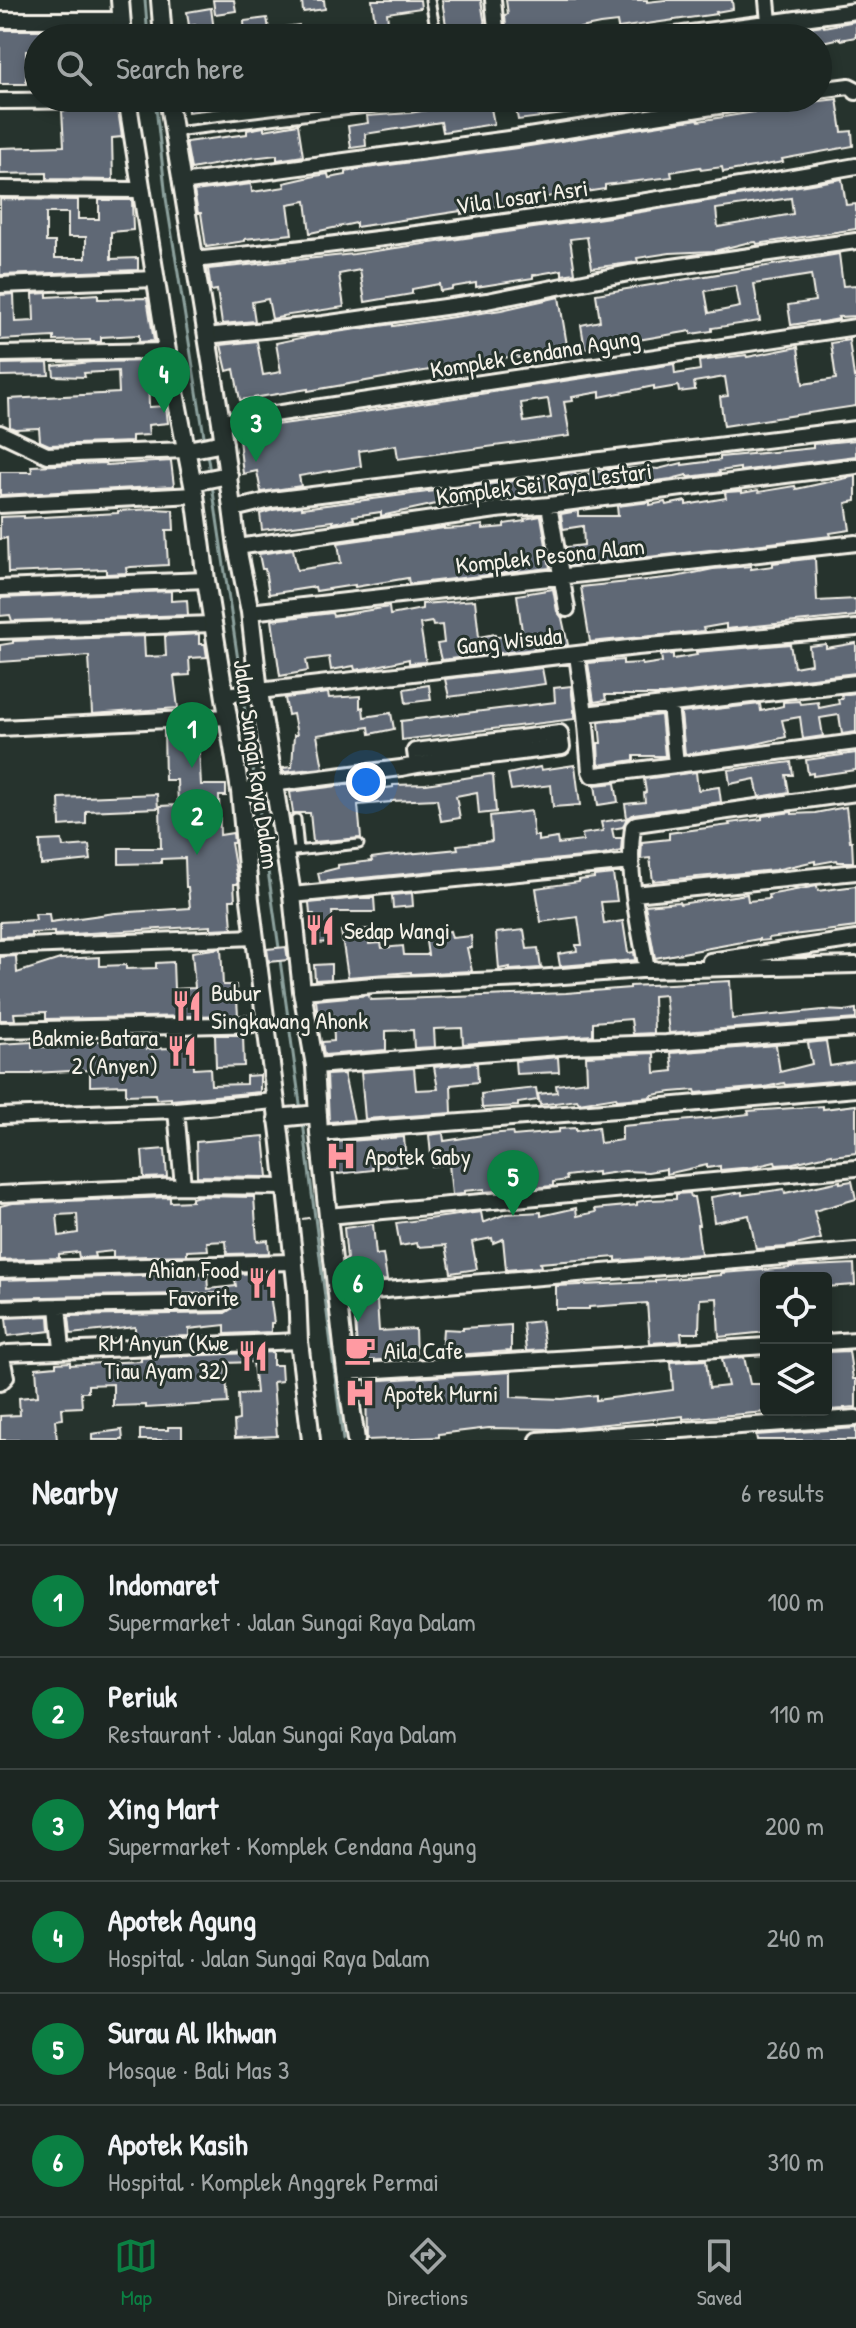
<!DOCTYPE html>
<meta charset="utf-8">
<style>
body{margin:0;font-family:"Patrick Hand",sans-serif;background:#252e2a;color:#f1f3f6}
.controls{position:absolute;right:24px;bottom:24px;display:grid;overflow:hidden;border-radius:8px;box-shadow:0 4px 12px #0003}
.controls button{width:72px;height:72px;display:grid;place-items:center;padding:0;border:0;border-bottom:2px solid #3a4340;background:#1c2622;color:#f1f3f6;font:40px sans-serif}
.you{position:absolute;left:366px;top:782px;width:28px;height:28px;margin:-20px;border:6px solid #fff;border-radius:50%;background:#1a73e8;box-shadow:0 0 0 12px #1a73e833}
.badge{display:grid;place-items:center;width:52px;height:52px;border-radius:50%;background:#0b8043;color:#fff;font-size:26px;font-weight:700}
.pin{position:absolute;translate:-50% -66px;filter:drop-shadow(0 2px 4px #0008)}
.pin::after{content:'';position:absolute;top:42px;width:28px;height:24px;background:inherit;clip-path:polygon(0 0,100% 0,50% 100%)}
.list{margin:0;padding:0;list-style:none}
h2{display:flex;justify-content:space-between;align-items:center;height:104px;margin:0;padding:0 32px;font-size:34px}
h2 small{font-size:26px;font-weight:400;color:#a0a5a5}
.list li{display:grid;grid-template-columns:52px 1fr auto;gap:24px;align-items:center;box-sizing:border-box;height:112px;padding:0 32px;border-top:2px solid #3a4340}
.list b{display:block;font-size:30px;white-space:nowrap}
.list p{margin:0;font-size:26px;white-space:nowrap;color:#a0a5a5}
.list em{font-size:26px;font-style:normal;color:#a0a5a5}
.icon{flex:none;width:44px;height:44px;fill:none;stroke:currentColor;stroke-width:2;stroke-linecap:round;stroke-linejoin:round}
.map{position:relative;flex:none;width:856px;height:1440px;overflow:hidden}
.search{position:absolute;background:#1c2622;box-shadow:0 4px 12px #0003;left:24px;right:24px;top:24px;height:88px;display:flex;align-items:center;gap:20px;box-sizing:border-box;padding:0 28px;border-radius:44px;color:#a0a5a5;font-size:30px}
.sheet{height:776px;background:#1c2622}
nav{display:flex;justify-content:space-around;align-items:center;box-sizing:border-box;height:112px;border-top:2px solid #3a4340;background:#1c2622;font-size:22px;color:#a0a5a5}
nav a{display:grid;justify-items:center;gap:4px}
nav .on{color:#0b8043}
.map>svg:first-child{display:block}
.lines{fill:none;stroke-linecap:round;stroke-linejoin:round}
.stream{stroke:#8da29e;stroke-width:3}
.building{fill:#5e6775;stroke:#f4f1e8;stroke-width:2;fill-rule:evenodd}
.service-casing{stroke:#f4f1e8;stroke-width:13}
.minor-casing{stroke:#f4f1e8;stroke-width:20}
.tertiary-casing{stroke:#f4f1e8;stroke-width:22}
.path{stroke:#f4f1e8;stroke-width:2;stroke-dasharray:8 6;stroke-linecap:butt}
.service{stroke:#26332d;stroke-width:7}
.minor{stroke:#26332d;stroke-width:14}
.tertiary{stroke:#26332d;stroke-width:16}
.labels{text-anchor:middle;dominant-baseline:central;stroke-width:6;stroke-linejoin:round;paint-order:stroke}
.street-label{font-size:24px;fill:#f4f1e8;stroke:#26332d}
.poi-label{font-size:24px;fill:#f4f1e8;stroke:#26332d;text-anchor:start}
</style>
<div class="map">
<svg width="856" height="1440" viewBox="0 0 856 1440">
<rect width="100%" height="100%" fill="#26332d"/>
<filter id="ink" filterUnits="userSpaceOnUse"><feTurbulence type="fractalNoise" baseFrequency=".0125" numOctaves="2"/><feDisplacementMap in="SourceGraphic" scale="16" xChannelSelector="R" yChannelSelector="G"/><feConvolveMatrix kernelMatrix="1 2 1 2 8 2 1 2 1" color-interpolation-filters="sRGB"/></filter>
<g filter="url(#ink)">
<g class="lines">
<path class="stream" d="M145,0L148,38
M155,98L166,198L205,442
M207,453L210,473
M212,485L242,687
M243,698L255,782
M257,794L279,948
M280,960L301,1111
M303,1122L343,1440"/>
</g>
<path class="building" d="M213,0H234L236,11L215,14Z
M302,0H324L325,9L303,12Z
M372,0H420L421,8L387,13L390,38H377Z
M442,0H481L487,38H448Z
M506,0H647V2L665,0H732L733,9L716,12L717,14L618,28L617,22L600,24L580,28V30L548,36V38H507L505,15L508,14Z
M211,8L215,38H196L195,25L189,26L187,12Z
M267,18L269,29L299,25L301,38H245L244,21Z
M856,21V37L840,40V38L818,43V38H776L774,32L823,25L824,27Z
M0,30H109V38H38V51H26V84H0Z
M187,98H256V104L188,112Z
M514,98H617L619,107L518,120Z
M837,99L842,132L852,131L853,146L782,159L783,162L723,172L722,167L701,170L700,167L671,172L672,177L605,185V189L585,192L584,187L559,191V195L504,204L461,214V211L356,227V223L310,233L306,201L288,204L292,234L245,239V241L206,247L201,213H198L194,191L251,184L252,192L285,187L284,183L315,176L328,174L329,178L346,175V172L359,169L517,148L698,119L699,121L779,108V106Z
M467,103L468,107L490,103L494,124L443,132L441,122L365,134L366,146L351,148L348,126L368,123L367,116L410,113Z
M118,110L122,137L112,138L113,180L47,179V173L0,174V148L64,146L62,111Z
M298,124L303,156L277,160V155L251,158L191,169L186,142L247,134V130L264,127V130Z
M842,179L846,205L856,204V229L757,244L756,242L746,243L714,251L670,253L637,258L638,262L592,268L587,237L570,239L575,273L562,275V270L533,275V278L476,287V283L452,287V289L440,291L439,284L412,289V294L365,302L360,270L339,274L344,307L282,316V317L272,319L268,299L252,302L255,321L222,324L217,290L211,291L208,269L354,254L610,217ZM791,198L793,214L718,227L716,209Z
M0,199L78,200V219H99V200H132L133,230L111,232V259L138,258V270L0,275ZM46,213H68V237H86V258H55V242H46Z
M839,254L843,286L856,285V316L838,317L839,319L817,323V321L791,325L788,305L815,301L811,275L754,284L760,321L712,328V331L691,334V331L585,349L581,325L600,321L596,294ZM736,286L740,307L709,313L705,291Z
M47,293V297L98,294V299L147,298L154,341L139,342V335L101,337V342H90V340L54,341V337L0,340V295L14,294L15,322L34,321L33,294Z
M559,297L568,351L518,358L517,355L466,367L465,364L308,391V389L240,400L234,369L227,371L221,345L257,341L263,375L281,372L276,343L315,335L393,324V326L501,310Z
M849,340L854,377L856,376V406L724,426L720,397L728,396L725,377L694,382L695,390L679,392L678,386L654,390V386L600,397V392L572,397L573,401L564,402L570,436L398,459L396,445L359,451L361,466L299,476L301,486L261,492L257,471L243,474L238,430L312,420L674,364L675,374L700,370L699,361L746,355L747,357L798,347L803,384L836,379L831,343ZM548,399L551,418L524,422L521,403Z
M157,361L158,372H148L149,407L166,406L168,423L148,425L149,435L132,436V442L49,445L40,441L39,428L15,429L10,427L9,399L119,393L118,371L84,373L85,377L54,376L53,366L92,362Z
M48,363L49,375L1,376V364Z
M856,440V456L740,471V468L719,471L720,473L688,477L687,475L671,479L580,491L579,486L523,494L524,497L504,499V497L486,500V498L445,502L381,516V512L353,516L354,519L333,523V521L262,530L260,514L273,510L302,506V508L575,473L576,476L613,469L648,468L658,469L682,463V465L720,460V457L794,450L813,448V444Z
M171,461L174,486L0,495V472H32L31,466L105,463L106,465Z
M856,476V501L846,503L850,530L830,533L831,536L570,566L566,547L584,545L583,526L563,529L561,514L578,511V516H618L617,506L650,502V505L665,502L666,505L686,501V505L726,498L725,493L727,492L742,491V493L758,490L759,492L795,486L796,489Z
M153,509L173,510L174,530H166L168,565L131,567L126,568L127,573L106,574V569L8,573L7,538L0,539V517L24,516V518L118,513V511Z
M541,516L550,568L409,584L408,578L355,587V585L316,591L315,587L269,594L265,569H262L259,554L293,549L297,570L341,563L338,543L444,528V529L461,528L483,525V529L504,527V524L525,521L524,519Z
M815,558L817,601L856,599V616L726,629V624L703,628L704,631L590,642L581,587L675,577L713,569L751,566V569L773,566V563Z
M553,589L557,611L562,618L568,645L441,660L437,644L444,643L442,625L433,626L432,622L420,624L426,662L409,663V659L368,668L355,670L354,666L331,670L329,657L306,660L308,671L280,676L272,620L332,613L333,616L389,607L390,615L422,609V604L475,600L479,637L495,634V637L520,636L519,632L522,631L517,595Z
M171,591V601L187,600L188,615L12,621L10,615L0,616V598Z
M199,634V644H205L207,657L189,658L190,675L174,676L178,708L92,714L89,656L0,662V645L13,643V641L144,636L145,657L166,656L165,636Z
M856,643V673L663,695H605L606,700L594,702L588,663L623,660V664L642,663V665L662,662L661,655H665L673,654V659L697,655L696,652L790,644L794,667L811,664L809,646L826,644V648Z
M542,668L545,684L449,697L445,679Z
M429,685L431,700L406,703L404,689Z
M571,686L575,719L402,740L401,721L555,702L554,688Z
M328,693L329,698L360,696V708L363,707L364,717L391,713L394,729L370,734L369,727L317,735L323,768L283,772V768L292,767L294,735H297L293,714L288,715L285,698Z
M856,693V732L842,734L839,715L820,718L823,736L803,739L800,717L782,720L786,737L748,746L685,754L681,713L760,704L761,711L783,706V702L799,701L800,704L818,702L819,708L839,704L838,699H842L841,695Z
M661,715L665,756H634V760L599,765L598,743H601L599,722Z
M198,729L201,785H226V796H219L220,835L233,833L234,843H231L238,884H234L235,900H230L232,928L211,929V926L54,935V932L31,933V936L0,937V922L36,920L35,914H49L50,922L115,913L190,908L188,887H186L185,858L161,859V863L119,864V848H161L160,806L178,805L177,780H165L164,730Z
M856,753V770L813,776V773L808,774L806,760Z
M791,762L793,775H786L789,792L759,797L755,779L730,784L728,770Z
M575,765L580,805L553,807L551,785L511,790L508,774L540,767L541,770Z
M696,772L698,790L719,787L721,802L634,814L626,820L623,827L612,829L614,838H622L621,851L603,855L320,882L318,873L338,868V865L372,861L371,858L386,856L458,849L457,845L492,841L490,816L531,811L534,836H538V841L557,838L558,844L583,841L582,834L603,831L601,822L627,818L625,804L645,802L644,793L646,792L644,779Z
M490,774L493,775L496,812L479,814L477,792L456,796L460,818L441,821L437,799L391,801V802L358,805L361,838L313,842L310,813H293L290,792L353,784L354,792L393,787V785L426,784Z
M615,783L618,802L598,805L595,785Z
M157,794L158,808L86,811V824L60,826L59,798Z
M846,807L850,841H852L853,862H838L837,860L815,864V861L775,870L653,881L650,858L641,859L642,842L669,839V833L730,825L729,823L762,819V816L792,812V814L815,813Z
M62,840L63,847L89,845L91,860L41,865L40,841Z
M613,874L617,901L601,902L604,924L623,921L628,953L634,952L635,960L560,966L558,954L577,951L576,945H582L578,917L541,922L536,888L579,882V880L594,878V876Z
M817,886L818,891L856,886V927L768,938L769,940L759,941V939L655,958L645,905L679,902L680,904L747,894L748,901L769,899L768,895Z
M412,893L413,906L393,908L392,895Z
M359,898H374L375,912H332L333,921H329L330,942L316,943L314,914H310L309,903Z
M368,929L369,944L381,943L382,948L403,946L404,955H428L425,935L450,931L452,938L471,936L472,948H467L472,971L411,974V972L348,977L341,931Z
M524,930L527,949L538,948L541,968L510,970V967L499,969L496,933Z
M286,947L288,960L269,962L267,949Z
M221,948L223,985H236L238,1015L46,1019V1012L14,1013L15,1020H0V957L16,956L17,973L60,959L100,957V966L126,965V969L156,968V963L173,962L174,989L195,988L192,952Z
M331,964V979L315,980L314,965Z
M730,981L732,1019L823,1010L844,1011L856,1009V1019L669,1033L665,995L653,996L654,1033L633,1034L631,1019L593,1022V1035L463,1044L462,1028L434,1029L435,1047L414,1048L413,1030L386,1031V1050L324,1055L322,1042L334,1041L333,1015L318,1017L316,1000L369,995L370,1000L566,993L630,988V986Z
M215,1035H243L244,1066L216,1067Z
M85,1038H95V1041H147V1049L171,1048L170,1039L193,1038L194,1069L210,1068L211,1085L246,1084V1076L260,1075V1092L171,1100V1098L156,1099L155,1094L126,1095V1085L90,1086V1070L33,1073V1074H0V1044L32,1042V1047H50V1041L85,1040Z
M826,1041L830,1066L856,1062V1079L785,1085L784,1083L765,1087L696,1093L695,1090L671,1092L652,1095V1097L617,1100L616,1097L579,1103L577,1100L540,1105L538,1094L557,1092L556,1085L587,1081L586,1056L654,1053L655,1073L673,1071L671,1053L776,1045L780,1072L812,1064L808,1043Z
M558,1057L559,1072L516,1074L515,1061Z
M477,1063L478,1082L451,1085L452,1113L365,1119L361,1072L414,1068L416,1090L438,1089L434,1067Z
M344,1074L354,1120L329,1122L327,1075Z
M536,1088L538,1100L518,1103V1106L482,1108L481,1094Z
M856,1105V1153L833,1156L832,1154L789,1164L776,1165L775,1162L753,1167L720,1170V1166L707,1168V1165L666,1174V1169L648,1172L625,1171L597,1175V1172L566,1176L567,1180L553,1182V1186L484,1192V1189L464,1191V1194L452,1195L449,1164L432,1166L429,1135L443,1133L444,1141L489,1134L512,1132L513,1136L559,1132V1129L576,1128V1131L598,1127L600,1143L622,1140V1126L714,1118L749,1114L748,1111L823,1106V1109Z
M264,1136L268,1177L197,1176L196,1142Z
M404,1137L406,1166L372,1168L373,1170L338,1174L334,1142Z
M165,1149L167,1177L144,1178L142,1151Z
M840,1181V1183L852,1181L856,1199L814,1211L821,1239L787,1247L756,1249L749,1215L714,1222L711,1197L742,1192V1195L784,1189L785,1193Z
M690,1193L691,1197H694L699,1225H697L701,1254L616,1261V1257L540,1263L541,1267L506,1270L503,1239L493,1243L492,1238L472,1242L477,1269L451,1273L446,1245L418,1247L417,1243L400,1246L396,1223L481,1212L483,1223L506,1214L541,1212V1216L576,1208L577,1216L596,1212L595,1209L637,1205V1202L648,1200L676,1199V1194Z
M199,1196L254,1197L257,1241L268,1240L269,1253L227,1254L226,1241L207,1242L208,1250L187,1251V1255L113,1257V1251L94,1253L95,1257L79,1258L78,1252L59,1254V1258L0,1260V1206L13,1203L170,1197V1202L192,1201V1198ZM77,1214L78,1233L59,1236L57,1215Z
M373,1224L376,1255L383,1254L387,1280L347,1283L344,1260L347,1259L344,1228Z
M854,1264L855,1285L826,1287V1278H766V1332L719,1337L717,1298L700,1299L699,1333H681L682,1341L650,1343L647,1303L589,1307V1309H556V1286L655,1282V1280L721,1275V1273L789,1268V1267Z
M267,1273L274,1323H271V1332L225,1334V1325L189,1329V1336L135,1338V1327L71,1334L69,1316L225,1313L232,1308L234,1304L232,1297L225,1293L0,1298V1280L207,1274L208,1289L236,1286L234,1274Z
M377,1301L379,1331L415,1329L416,1358L363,1361L362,1349L357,1350L354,1303Z
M49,1316L50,1331L8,1336L6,1318Z
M541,1321L545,1350L526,1351L523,1323Z
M511,1325V1351L441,1356L443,1329L463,1330V1328Z
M849,1351L853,1379H856V1407L844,1408V1409L800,1412V1410H826V1352Z
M273,1352V1365H281L282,1381L273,1382L277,1436L235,1438L234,1421L239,1420L238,1394L256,1393L253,1362L225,1363L228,1403L146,1408V1405L113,1406V1384L88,1385V1392H81L82,1407L62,1408L63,1419L55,1420L57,1440H0V1416L20,1415L19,1398L38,1396L36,1368L56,1366V1363L70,1362V1365L101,1363L141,1361V1358Z
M744,1357L750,1384H766V1412L683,1419V1416L558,1429L489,1428L439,1434V1437L367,1440L366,1381L511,1372V1397L562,1399L596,1395V1400L673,1390L671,1362L706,1360L709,1388L728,1386L722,1359Z
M168,1427H182V1440H140V1430H168Z
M856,1428V1440H757L756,1435Z
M122,1430L123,1440H92V1434Z"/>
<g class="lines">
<defs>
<path id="service" d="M430,0L437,38
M175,132L431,100L433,98
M296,819L299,850
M286,852L359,844"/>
<path id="minor" d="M493,0L497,38
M767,0L769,22
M0,20H121
M653,38L856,11
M818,90L849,86L855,89L856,92
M502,98V100
M0,101L128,100
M181,183L516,138L769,98
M0,189L141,190
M194,260C415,237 637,205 856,166
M0,285L156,279
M206,336L323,324L487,301L629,273L856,241
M0,354L167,351
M221,422L856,327
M0,433L47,455L187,450
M0,505L195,495
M549,505L567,609
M233,509L271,500L856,429
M237,547L496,510L549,505L856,466
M0,588L206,580
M250,612L856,543
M0,631L213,624
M577,655L585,714L856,683
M225,695L637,647L856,628
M670,705L676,764
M585,714L590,771L592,775H597L856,742
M0,728L229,717
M240,791L271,784L401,768L417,765L562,747L560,733L415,751L417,765
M856,793L636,824L633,827C626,874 639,924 647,970L856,965
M634,894L856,872
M292,895L631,862
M0,947L255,937
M710,961L856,939
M302,991L374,985L524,979L654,969
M0,1030L266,1024
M315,1066L571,1046L666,1043L856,1029
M176,1110L183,1186
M0,1116L176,1110L274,1101
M319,1133L642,1108L856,1089
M0,1194L183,1186L284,1187
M328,1216L856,1168
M0,1270L293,1262
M337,1294L856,1251
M0,1308L58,1306
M826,1342L856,1340
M62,1349L58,1306L224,1303
M346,1372L766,1346
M0,1383L6,1377L2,1357L4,1354L8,1353L299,1341
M538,1440L856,1418"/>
<path id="tertiary" d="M120,0L123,38
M160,0L163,38
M127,98L167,351L195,495L206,580L240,791L250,900L280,1134L297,1292L299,1341L311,1440
M168,98L221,422L237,547L250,612L259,692L292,895L302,991L315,1066L319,1133L328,1216L346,1372L356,1440
M187,450L224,443
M193,482L229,475
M277,1118L318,1114"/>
</defs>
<use href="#service" class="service-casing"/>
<use href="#minor" class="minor-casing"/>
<use href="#tertiary" class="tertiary-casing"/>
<path class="path" d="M302,1219L315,1217"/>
<use href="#service" class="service"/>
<use href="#minor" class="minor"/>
<use href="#tertiary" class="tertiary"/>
</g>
</g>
<defs>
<symbol id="restaurant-bare" viewBox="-9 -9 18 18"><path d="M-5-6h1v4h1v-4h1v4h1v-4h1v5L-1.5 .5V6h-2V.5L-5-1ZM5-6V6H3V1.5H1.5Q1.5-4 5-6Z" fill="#ff9aa2" stroke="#26332d" stroke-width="2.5" paint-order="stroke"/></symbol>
<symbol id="hospital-bare" viewBox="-9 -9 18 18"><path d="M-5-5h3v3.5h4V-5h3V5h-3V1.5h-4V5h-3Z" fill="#ff9aa2" stroke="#26332d" stroke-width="2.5" paint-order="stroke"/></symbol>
<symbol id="cafe-bare" viewBox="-9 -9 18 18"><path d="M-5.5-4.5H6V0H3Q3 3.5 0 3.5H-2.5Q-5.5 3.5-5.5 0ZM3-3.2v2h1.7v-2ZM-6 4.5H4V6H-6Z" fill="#ff9aa2" stroke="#26332d" stroke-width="2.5" paint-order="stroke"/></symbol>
</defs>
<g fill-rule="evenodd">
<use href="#restaurant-bare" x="298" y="908" width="44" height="44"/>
<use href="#restaurant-bare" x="165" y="984" width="44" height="44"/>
<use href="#restaurant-bare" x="160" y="1029" width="44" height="44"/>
<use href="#hospital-bare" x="319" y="1134" width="44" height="44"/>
<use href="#restaurant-bare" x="241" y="1261" width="44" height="44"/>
<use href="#cafe-bare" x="338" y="1328" width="44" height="44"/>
<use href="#restaurant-bare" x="231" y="1334" width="44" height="44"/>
<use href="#hospital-bare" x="338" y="1371" width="44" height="44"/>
</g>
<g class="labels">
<g class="street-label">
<text transform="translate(522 196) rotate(-8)">Vila Losari Asri</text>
<text transform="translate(535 353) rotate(-9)">Komplek Cendana Agung</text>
<text transform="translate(544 483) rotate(-7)">Komplek Sei Raya Lestari</text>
<text transform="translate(550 555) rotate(-6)">Komplek Pesona Alam</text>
<text transform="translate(509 640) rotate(-6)">Gang Wisuda</text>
<text transform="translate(257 764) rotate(82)">Jalan Sungai Raya Dalam</text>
</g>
<g class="poi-label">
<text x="344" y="930">Sedap Wangi</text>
<text x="211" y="992">Bubur<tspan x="211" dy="28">Singkawang Ahonk</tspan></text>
<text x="158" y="1037" text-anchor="end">Bakmie Batara<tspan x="158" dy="28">2 (Anyen)</tspan></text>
<text x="365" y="1156">Apotek Gaby</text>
<text x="239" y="1269" text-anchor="end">Ahian Food<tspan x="239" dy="28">Favorite</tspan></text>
<text x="229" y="1342" text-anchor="end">RM Anyun (Kwe<tspan x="229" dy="28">Tiau Ayam 32)</tspan></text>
<text x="384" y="1350">Aila Cafe</text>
<text x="384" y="1393">Apotek Murni</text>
</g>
</g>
</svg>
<div class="controls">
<button><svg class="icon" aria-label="locate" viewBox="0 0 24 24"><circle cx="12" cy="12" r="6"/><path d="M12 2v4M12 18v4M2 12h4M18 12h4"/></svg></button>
<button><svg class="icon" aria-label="layers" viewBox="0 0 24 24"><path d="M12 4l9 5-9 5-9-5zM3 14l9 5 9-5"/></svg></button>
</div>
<div class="you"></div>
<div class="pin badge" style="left:192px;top:768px">1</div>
<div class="pin badge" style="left:197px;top:855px">2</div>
<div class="pin badge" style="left:256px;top:462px">3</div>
<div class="pin badge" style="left:164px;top:413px">4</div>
<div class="pin badge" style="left:513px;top:1216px">5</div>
<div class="pin badge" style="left:358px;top:1322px">6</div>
<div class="search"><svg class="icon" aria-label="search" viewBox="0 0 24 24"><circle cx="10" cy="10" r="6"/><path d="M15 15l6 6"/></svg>Search here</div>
</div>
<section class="sheet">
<h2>Nearby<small>6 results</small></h2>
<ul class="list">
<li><span class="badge">1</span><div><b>Indomaret</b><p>Supermarket · Jalan Sungai Raya Dalam</p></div><em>100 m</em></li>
<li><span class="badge">2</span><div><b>Periuk</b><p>Restaurant · Jalan Sungai Raya Dalam</p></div><em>110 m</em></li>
<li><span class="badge">3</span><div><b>Xing Mart</b><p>Supermarket · Komplek Cendana Agung</p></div><em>200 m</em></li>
<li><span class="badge">4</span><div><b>Apotek Agung</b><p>Hospital · Jalan Sungai Raya Dalam</p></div><em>240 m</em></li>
<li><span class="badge">5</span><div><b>Surau Al Ikhwan</b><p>Mosque · Bali Mas 3</p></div><em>260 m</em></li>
<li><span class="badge">6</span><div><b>Apotek Kasih</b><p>Hospital · Komplek Anggrek Permai</p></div><em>310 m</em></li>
</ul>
</section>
<nav>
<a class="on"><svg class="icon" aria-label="map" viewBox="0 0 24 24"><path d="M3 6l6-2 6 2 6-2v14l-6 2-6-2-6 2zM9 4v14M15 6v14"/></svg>Map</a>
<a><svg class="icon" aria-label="directions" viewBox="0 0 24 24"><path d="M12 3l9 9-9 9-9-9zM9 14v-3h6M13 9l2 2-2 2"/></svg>Directions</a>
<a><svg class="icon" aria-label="saved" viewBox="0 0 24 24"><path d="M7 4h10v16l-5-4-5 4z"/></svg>Saved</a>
</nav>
